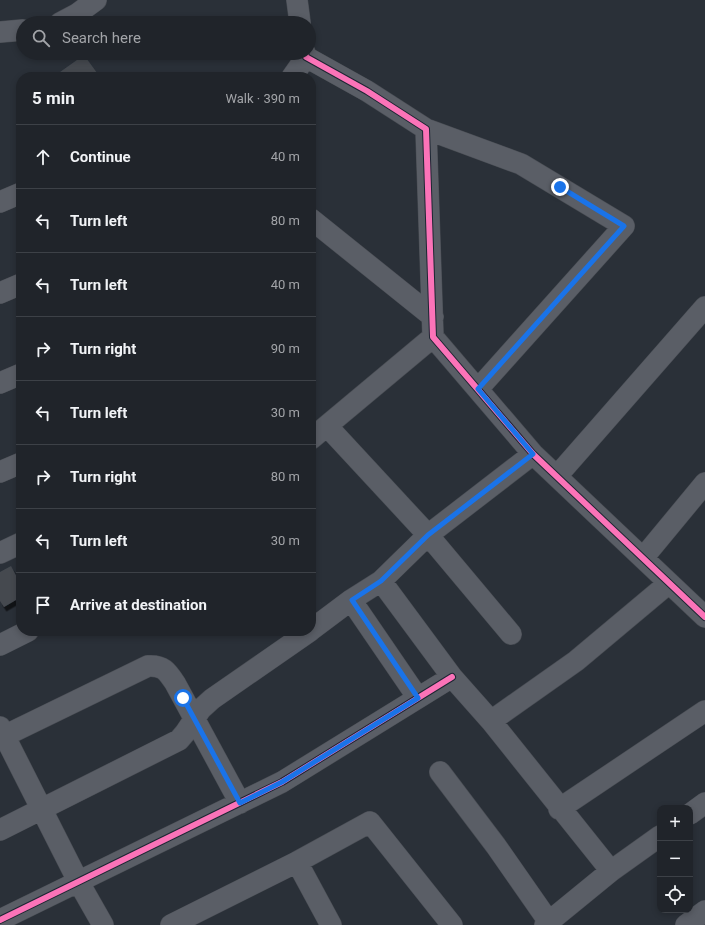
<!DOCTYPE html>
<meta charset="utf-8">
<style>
body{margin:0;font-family:Roboto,sans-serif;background:#2d3036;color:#f1f3f6}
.controls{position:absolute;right:12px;bottom:12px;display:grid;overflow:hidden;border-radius:8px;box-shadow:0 2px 6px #0003}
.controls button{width:36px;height:36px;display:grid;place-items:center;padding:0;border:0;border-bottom:1px solid #3d4147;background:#20242a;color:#f1f3f6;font:20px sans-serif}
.stop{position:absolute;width:12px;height:12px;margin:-9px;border:3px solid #1a73e8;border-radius:50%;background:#fff}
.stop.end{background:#1a73e8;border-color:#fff;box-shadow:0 1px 4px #0008}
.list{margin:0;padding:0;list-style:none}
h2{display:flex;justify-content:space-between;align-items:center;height:52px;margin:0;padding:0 16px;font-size:17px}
h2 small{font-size:13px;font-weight:400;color:#a2a4a8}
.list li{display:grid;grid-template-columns:26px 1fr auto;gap:12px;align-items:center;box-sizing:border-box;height:64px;padding:0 16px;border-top:1px solid #3d4147}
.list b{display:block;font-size:15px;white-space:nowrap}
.list em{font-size:13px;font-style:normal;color:#a2a4a8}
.icon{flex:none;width:22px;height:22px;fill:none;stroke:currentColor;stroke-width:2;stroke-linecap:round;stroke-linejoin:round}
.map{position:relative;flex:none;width:705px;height:925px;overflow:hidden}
.search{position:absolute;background:#20242a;box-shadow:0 2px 6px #0003;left:16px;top:16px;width:300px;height:44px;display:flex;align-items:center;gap:10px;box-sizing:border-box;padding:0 14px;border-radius:22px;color:#a2a4a8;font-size:15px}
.panel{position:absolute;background:#20242a;box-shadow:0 2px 6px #0003;left:16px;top:72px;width:300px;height:564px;border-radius:16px}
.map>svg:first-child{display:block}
.building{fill:#444950;filter:url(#shadow)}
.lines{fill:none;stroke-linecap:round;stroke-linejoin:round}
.minor-casing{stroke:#484c53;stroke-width:22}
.minor{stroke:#5a5e66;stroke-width:21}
.cycleway-casing{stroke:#1d2633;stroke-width:8}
.cycleway{stroke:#fb73b8;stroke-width:6}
.route{stroke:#1a73e8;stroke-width:5}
</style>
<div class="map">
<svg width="705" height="925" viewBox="0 0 705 925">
<defs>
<filter id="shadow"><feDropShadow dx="2.5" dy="4.5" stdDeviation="0" flood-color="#0009"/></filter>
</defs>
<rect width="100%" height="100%" fill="#2a3038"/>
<path class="building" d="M84,55L100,77H53Z
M11,566L21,585V597L4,607L0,601V572Z"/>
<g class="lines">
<defs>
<path id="minor" d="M297,0L300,23
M60,23L77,14L96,0
M0,32L23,30
M305,53L306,57L367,91L426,129L433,337L533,454L705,617
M292,77L306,57
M426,129L521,164L624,226L478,389
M0,202L21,193
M311,219L433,317
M0,293L21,284
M0,383L21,374
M327,426L428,535L511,634
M311,439L433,337
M0,472L21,463
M557,476L705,307
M0,553L21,543
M643,558L705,483
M381,581L452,677L491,721L611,871
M351,600L418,698
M311,630L351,600L381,581L428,535L533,454
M0,645L28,631
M491,721L576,661L669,583
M0,727L78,881L103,925
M0,738L148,666C163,665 167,671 175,683L240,803
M440,772L496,846L549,922
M559,809L705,711
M690,814L705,803
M0,830L179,740L185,733L201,709L212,699L310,631
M297,862L331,925
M0,920L282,782L452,677
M171,925L297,862L370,822L452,925
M545,925L611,871L660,836
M686,925L705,911"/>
</defs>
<use href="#minor" class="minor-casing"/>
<use href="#minor" class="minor"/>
<defs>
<path id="cycleway" d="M305,53L306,57L367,91L426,129L433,337L533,454L705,617
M0,920L282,782L452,677"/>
</defs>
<use href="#cycleway" class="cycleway-casing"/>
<use href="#cycleway" class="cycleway"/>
</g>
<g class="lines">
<path class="route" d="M183,698L240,803L282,782L418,698L352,600L381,581L428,535L533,454L478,389L624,226L560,187"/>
</g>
</svg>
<div class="controls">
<button>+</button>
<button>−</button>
<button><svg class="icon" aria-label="locate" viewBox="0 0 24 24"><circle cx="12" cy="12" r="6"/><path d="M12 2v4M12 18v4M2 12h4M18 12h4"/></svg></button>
</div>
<div class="stop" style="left:183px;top:698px"></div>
<div class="stop end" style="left:560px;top:187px"></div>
<div class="search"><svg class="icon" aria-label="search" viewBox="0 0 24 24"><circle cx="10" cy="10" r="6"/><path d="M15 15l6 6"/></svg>Search here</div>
<section class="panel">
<h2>5 min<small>Walk · 390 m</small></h2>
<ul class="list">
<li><svg class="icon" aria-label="ahead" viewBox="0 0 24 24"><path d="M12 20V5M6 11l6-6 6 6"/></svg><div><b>Continue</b></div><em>40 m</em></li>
<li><svg class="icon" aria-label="left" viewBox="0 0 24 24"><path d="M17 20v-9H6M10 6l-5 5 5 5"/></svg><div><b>Turn left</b></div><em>80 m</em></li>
<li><svg class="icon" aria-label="left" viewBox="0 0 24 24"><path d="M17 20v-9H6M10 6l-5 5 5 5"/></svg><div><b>Turn left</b></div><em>40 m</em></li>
<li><svg class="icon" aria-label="right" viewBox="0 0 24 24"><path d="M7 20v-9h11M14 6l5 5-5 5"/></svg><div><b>Turn right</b></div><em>90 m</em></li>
<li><svg class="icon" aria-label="left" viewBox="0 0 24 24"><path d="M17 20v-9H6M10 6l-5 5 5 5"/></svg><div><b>Turn left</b></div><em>30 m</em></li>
<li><svg class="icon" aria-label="right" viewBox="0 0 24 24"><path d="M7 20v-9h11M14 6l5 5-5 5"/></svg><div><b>Turn right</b></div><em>80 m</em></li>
<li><svg class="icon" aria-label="left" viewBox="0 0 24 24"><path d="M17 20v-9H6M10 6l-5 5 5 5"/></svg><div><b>Turn left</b></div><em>30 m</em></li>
<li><svg class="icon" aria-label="arrive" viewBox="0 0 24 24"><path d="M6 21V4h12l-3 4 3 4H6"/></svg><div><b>Arrive at destination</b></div></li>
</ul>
</section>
</div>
